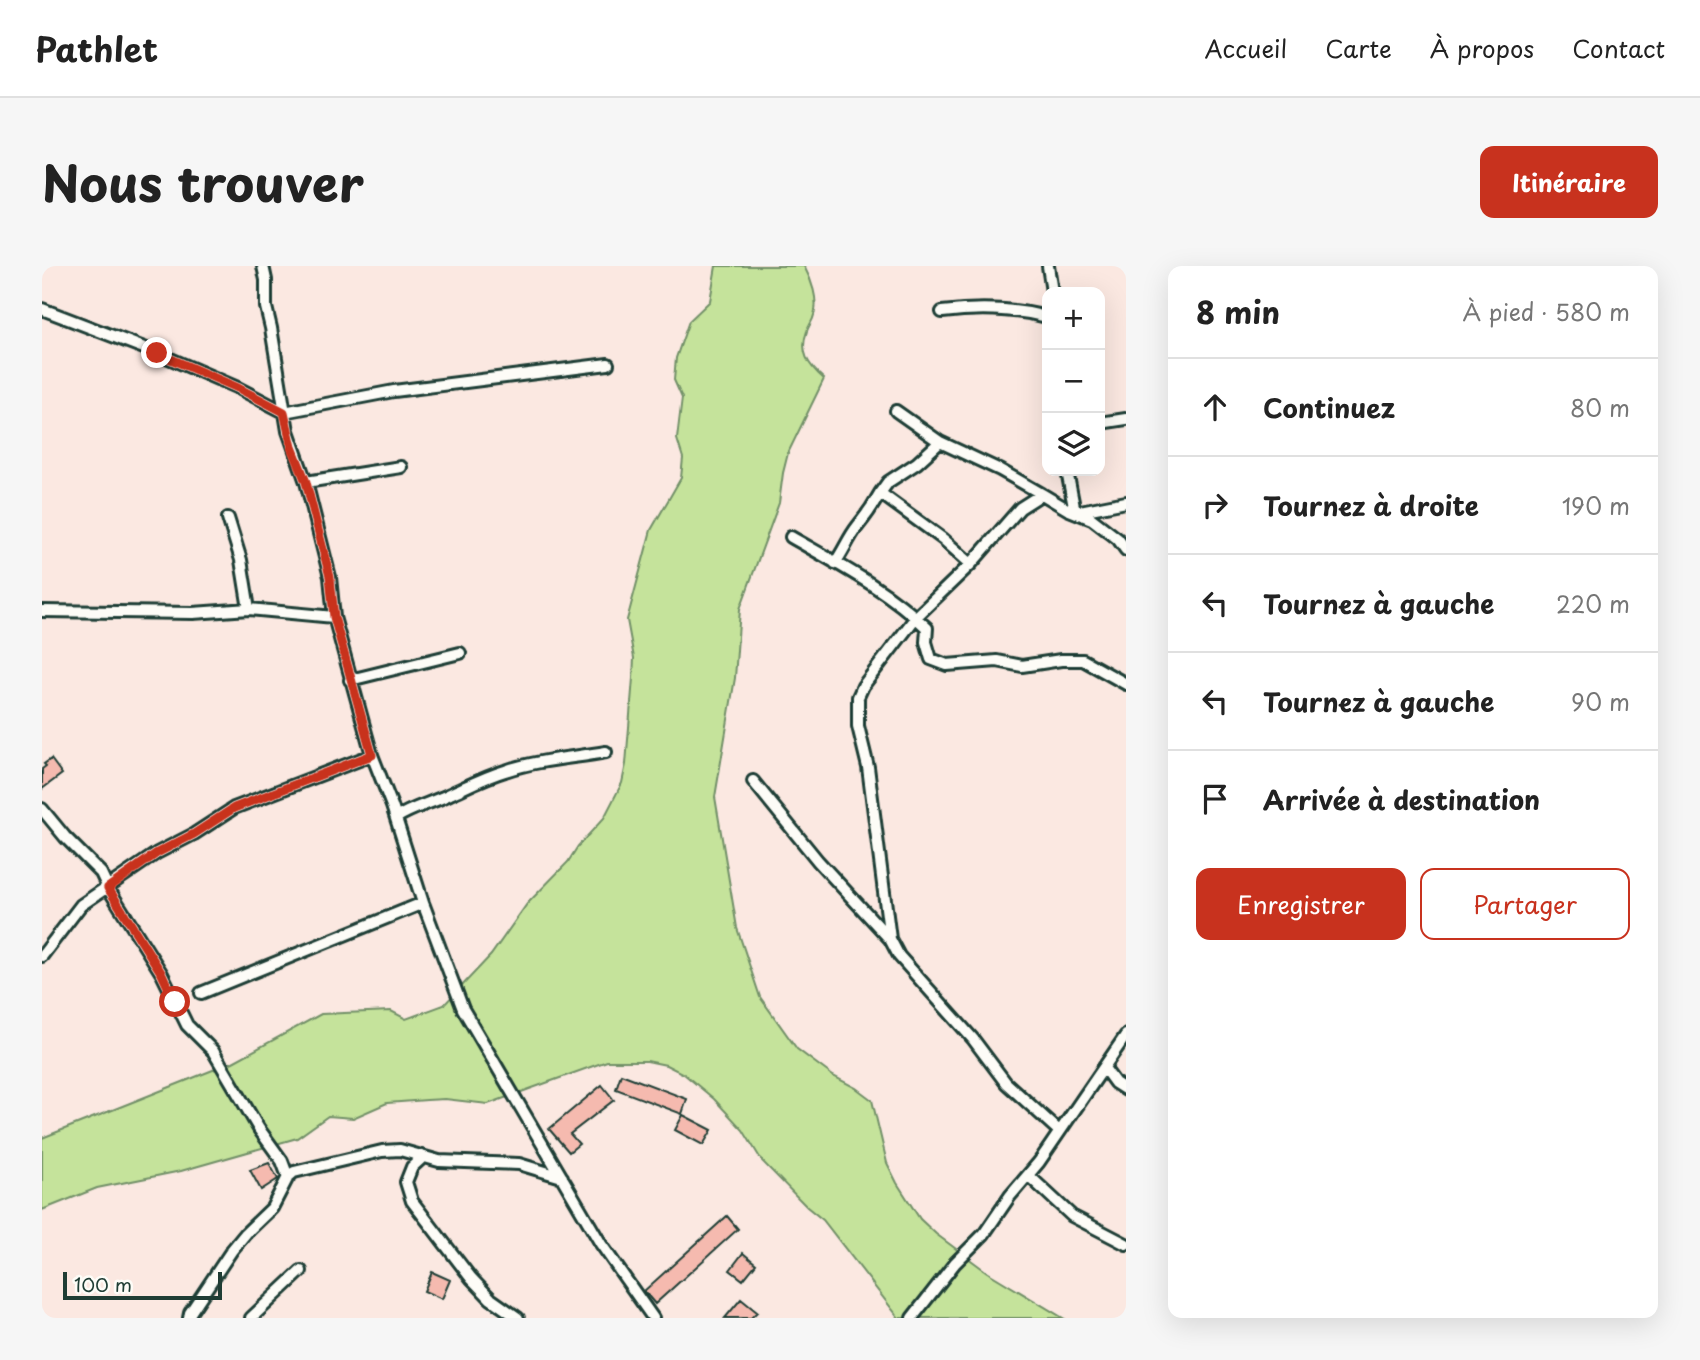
<!DOCTYPE html>
<html lang="fr">
<meta charset="utf-8">
<style>
body{margin:0;font-family:"Playpen Sans",sans-serif;background:#f6f6f6;color:#222}
.controls{position:absolute;right:21px;top:21px;display:grid;overflow:hidden;border-radius:14px;box-shadow:0 7px 28px #0002}
.controls button{width:63px;height:63px;display:grid;place-items:center;padding:0;border:0;border-bottom:2px solid #e0e0e0;background:#fff;color:#222;font:35px sans-serif}
.scale{position:absolute;left:21px;bottom:18px;width:159px;box-sizing:border-box;padding-left:7px;border:4px solid #1f3d34;border-top:0;font-size:19px;line-height:24px;white-space:nowrap;color:#1f3d34;-webkit-text-stroke:5px #fdfcf7;paint-order:stroke}
.stop{position:absolute;width:21px;height:21px;margin:-16px;border:5px solid #c8321e;border-radius:50%;background:#fff}
.stop.end{background:#c8321e;border-color:#fff;box-shadow:0 2px 7px #0008}
.list{margin:0;padding:0;list-style:none}
h2{display:flex;justify-content:space-between;align-items:center;height:91px;margin:0;padding:0 28px;font-size:30px}
h2 small{font-size:23px;font-weight:400;color:#767676}
.list li{display:grid;grid-template-columns:46px 1fr auto;gap:21px;align-items:center;box-sizing:border-box;height:98px;padding:0 28px;border-top:2px solid #e0e0e0}
.list b{display:block;font-size:26px;white-space:nowrap}
.list em{font-size:23px;font-style:normal;color:#767676}
.actions{display:flex;gap:14px;padding:21px 28px}
.actions a{flex:1;padding:16px 0;border:2px solid #c8321e;border-radius:14px;text-align:center;font-size:24px;color:#c8321e}
.actions .main{background:#c8321e;color:#fff}
.icon{flex:none;width:38px;height:38px;fill:none;stroke:currentColor;stroke-width:2;stroke-linecap:round;stroke-linejoin:round}
.map{position:relative;flex:none;width:1084px;height:1052px;overflow:hidden;border-radius:14px}
header{display:flex;align-items:center;gap:42px;box-sizing:border-box;height:98px;padding:0 35px;background:#fff;border-bottom:2px solid #e0e0e0}
header strong{font-size:33px}
nav{display:flex;gap:38px;margin-inline-start:auto;font-size:24px}
.intro{display:flex;align-items:center;justify-content:space-between;box-sizing:border-box;height:168px;padding:0 42px}
h1{margin:0;font-size:49px}
.button{padding:18px 32px;border-radius:14px;background:#c8321e;color:#fff;font-size:24px;font-weight:700}
main{display:flex;gap:42px;padding:0 42px}
aside{flex:1;background:#fff;border-radius:14px;box-shadow:0 7px 28px #0002}
.map>svg:first-child{display:block}
.green{fill:#c5e39b;stroke:#729068;stroke-width:2}
.building{fill:#f5baaf;stroke:#1f3d34;stroke-width:2}
.lines{fill:none;stroke-linecap:round;stroke-linejoin:round}
.minor-casing{stroke:#1f3d34;stroke-width:16}
.minor{stroke:#fdfcf7;stroke-width:10}
.route{stroke:#c8321e;stroke-width:9}
</style>
<header>
<strong>Pathlet</strong>
<nav><a>Accueil</a><a>Carte</a><a>À propos</a><a>Contact</a></nav>
</header>
<div class="intro"><h1>Nous trouver</h1><a class="button">Itinéraire</a></div>
<main>
<div class="map">
<svg width="1084" height="1052" viewBox="0 0 1084 1052">
<rect width="100%" height="100%" fill="#fbe8e1"/>
<filter id="ink" filterUnits="userSpaceOnUse"><feTurbulence type="fractalNoise" baseFrequency=".0143" numOctaves="2"/><feDisplacementMap in="SourceGraphic" scale="14" xChannelSelector="R" yChannelSelector="G"/><feConvolveMatrix kernelMatrix="1 2 1 2 8 2 1 2 1" color-interpolation-filters="sRGB"/></filter>
<g filter="url(#ink)">
<path class="green" d="M674,0H762C769,13 777,34 772,49C771,55 767,59 765,65C757,86 766,99 782,113L746,187L741,207L737,237L698,343L693,412L673,531L695,662L718,731L755,783L791,810L814,822L830,834L845,897L855,917L878,953L894,968L945,1006L1021,1052H857L781,954L765,941L720,895L701,864L672,833L642,808L624,799L605,795H565L446,838L403,833L385,834L345,837L311,852L286,850L255,872L139,905L55,922L0,944V872L191,796L279,748L349,745L364,753L402,739L449,689L485,638L526,596L536,580L562,552L580,517L584,498L591,412L592,392L585,354L609,264L639,212L641,192L635,173L640,132L632,114L634,92L647,55L668,35Z"/>
<path class="building" d="M9,493L20,508L0,523V503L4,500L2,498Z
M579,808L645,833L640,848L574,823Z
M560,819L572,834L528,868L537,878L527,886L507,863Z
M641,849L670,864L661,879L633,864Z
M227,897L236,913L219,924L208,904Z
M685,950L696,963L613,1038L602,1025Z
M701,987L714,998L701,1014L688,1004Z
M390,1006L408,1014L400,1033L382,1025Z
M699,1033L715,1046L709,1052H683Z"/>
<g class="lines">
<defs>
<path id="minor" d="M221,0L224,14V41L229,62L246,165L264,216L288,311L292,351L330,489L350,540L381,637L421,743L559,978L611,1052
M1006,0L1010,26
M0,43L115,87L196,122L242,146L352,125L566,98
M900,46C937,41 970,42 1005,51
M854,145L898,176L958,204L1000,228
M1058,157L1084,153
M898,176L875,197L846,216L838,227L901,273L929,298
M1025,205L1033,246L1084,236
M264,216L359,201
M186,252L199,294L207,343
M749,271C796,298 846,324 885,362L884,376L889,393L905,399L955,395L980,400L1019,394H1041L1084,418
M793,297C801,286 807,271 815,261C824,250 831,240 838,227
M0,345L151,347L207,343L292,351
M308,414L418,387
M711,515L776,595L848,673L857,690L931,773L964,817L1017,865
M0,543L23,571L59,607L66,622L120,708L145,759L171,785L217,863L240,895L246,911
M354,552C371,541 390,537 408,528C426,520 443,511 463,505C495,494 530,492 564,486
M848,673L826,501L816,460V431L821,420L874,351L929,298L978,242L1000,228L1025,243L1050,253L1076,273L1084,284
M0,690L39,639L115,587L152,568L192,542L330,489
M159,727L381,637
M1062,802L1073,817L1084,824
M381,891L370,901L364,916L370,935L429,1012L449,1033L476,1052
M986,909L1030,950L1084,978
M147,1052L148,1047L190,984L204,967L230,942L246,911L252,906L340,885L358,884L397,895L477,898L520,911
M209,1052L259,1005
M870,1052L913,997L942,968L968,930L997,896L1084,769"/>
</defs>
<use href="#minor" class="minor-casing"/>
<use href="#minor" class="minor"/>
</g>
</g>
<g class="lines" filter="url(#ink)">
<path class="route" d="M115,87L196,122L242,146L250,181L264,216L288,311L292,351L330,489L192,542L152,568L115,587L66,622L120,708L133,736"/>
</g>
</svg>
<div class="controls">
<button>+</button>
<button>−</button>
<button><svg class="icon" aria-label="layers" viewBox="0 0 24 24"><path d="M12 4l9 5-9 5-9-5zM3 14l9 5 9-5"/></svg></button>
</div>
<div class="scale">100 m</div>
<div class="stop" style="left:133px;top:736px"></div>
<div class="stop end" style="left:115px;top:87px"></div>
</div>
<aside>
<h2>8 min<small>À pied · 580 m</small></h2>
<ul class="list">
<li><svg class="icon" aria-label="ahead" viewBox="0 0 24 24"><path d="M12 20V5M6 11l6-6 6 6"/></svg><div><b>Continuez</b></div><em>80 m</em></li>
<li><svg class="icon" aria-label="right" viewBox="0 0 24 24"><path d="M7 20v-9h11M14 6l5 5-5 5"/></svg><div><b>Tournez à droite</b></div><em>190 m</em></li>
<li><svg class="icon" aria-label="left" viewBox="0 0 24 24"><path d="M17 20v-9H6M10 6l-5 5 5 5"/></svg><div><b>Tournez à gauche</b></div><em>220 m</em></li>
<li><svg class="icon" aria-label="left" viewBox="0 0 24 24"><path d="M17 20v-9H6M10 6l-5 5 5 5"/></svg><div><b>Tournez à gauche</b></div><em>90 m</em></li>
<li><svg class="icon" aria-label="arrive" viewBox="0 0 24 24"><path d="M6 21V4h12l-3 4 3 4H6"/></svg><div><b>Arrivée à destination</b></div></li>
</ul>
<div class="actions"><a class="main">Enregistrer</a><a>Partager</a></div>
</aside>
</main>
